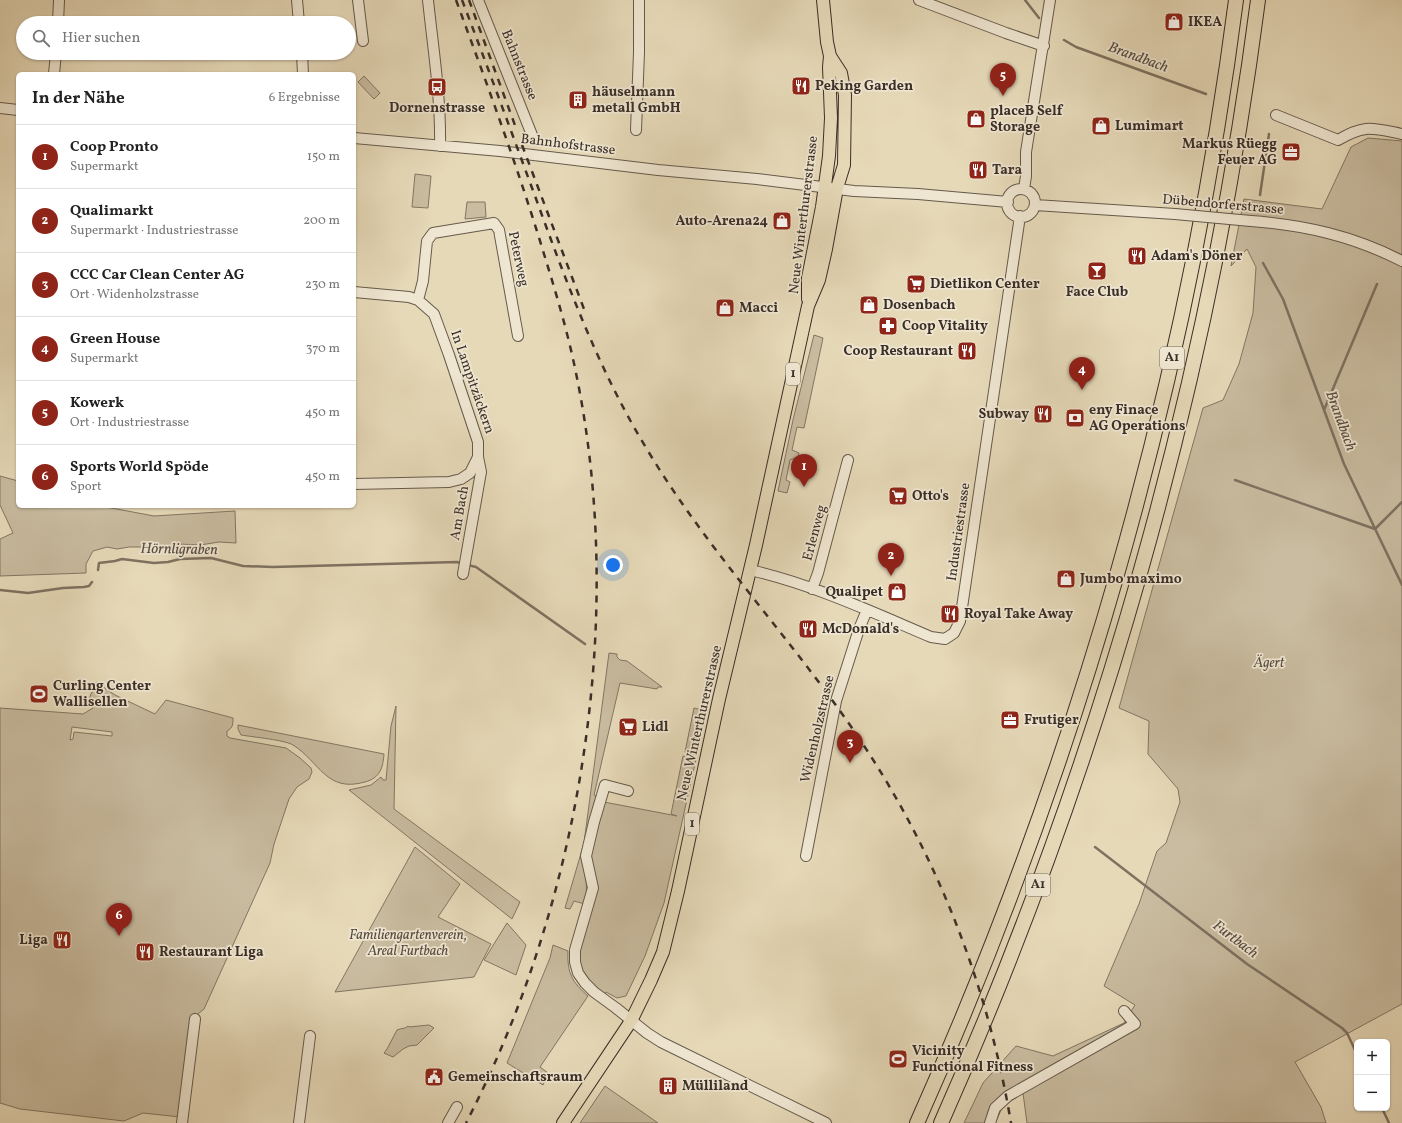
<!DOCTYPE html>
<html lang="de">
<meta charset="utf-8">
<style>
body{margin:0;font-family:Vollkorn,serif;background:#f6f6f6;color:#222}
.controls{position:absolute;right:12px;bottom:12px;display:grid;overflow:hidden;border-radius:6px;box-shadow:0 1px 3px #0004}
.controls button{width:36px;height:36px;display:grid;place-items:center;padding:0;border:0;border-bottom:1px solid #e0e0e0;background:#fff;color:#222;font:20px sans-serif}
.you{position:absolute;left:613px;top:565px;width:14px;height:14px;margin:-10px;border:3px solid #fff;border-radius:50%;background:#1a73e8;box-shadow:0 0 0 6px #1a73e833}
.badge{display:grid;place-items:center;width:26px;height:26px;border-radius:50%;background:#8f2418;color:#fff;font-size:13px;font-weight:700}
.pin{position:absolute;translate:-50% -33px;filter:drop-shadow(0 1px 2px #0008)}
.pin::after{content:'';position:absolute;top:21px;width:14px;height:12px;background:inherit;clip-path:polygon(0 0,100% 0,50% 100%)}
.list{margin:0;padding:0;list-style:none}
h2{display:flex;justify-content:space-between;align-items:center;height:52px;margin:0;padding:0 16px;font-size:17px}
h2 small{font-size:13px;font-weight:400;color:#767676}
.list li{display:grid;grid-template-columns:26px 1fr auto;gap:12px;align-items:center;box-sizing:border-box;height:64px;padding:0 16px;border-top:1px solid #e0e0e0}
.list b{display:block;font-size:15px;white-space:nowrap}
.list p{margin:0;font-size:13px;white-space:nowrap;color:#767676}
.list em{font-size:13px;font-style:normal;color:#767676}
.icon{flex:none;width:22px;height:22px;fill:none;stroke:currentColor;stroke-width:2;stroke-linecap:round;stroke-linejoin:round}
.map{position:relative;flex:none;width:1402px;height:1123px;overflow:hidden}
.search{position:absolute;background:#fff;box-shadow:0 1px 3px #0004;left:16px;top:16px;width:340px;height:44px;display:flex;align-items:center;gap:10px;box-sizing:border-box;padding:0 14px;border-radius:22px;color:#767676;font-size:15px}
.panel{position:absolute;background:#fff;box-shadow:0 1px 3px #0004;left:16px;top:72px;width:340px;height:436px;border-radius:6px}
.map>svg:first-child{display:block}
.green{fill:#c9bca0;stroke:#827664;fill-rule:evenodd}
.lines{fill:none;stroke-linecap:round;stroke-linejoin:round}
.stream{stroke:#7e7261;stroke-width:2.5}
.minor-casing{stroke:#655a4c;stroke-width:12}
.major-casing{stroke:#3a2f28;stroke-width:14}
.highway-casing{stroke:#3a2f28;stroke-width:16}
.minor{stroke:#efe6d1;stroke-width:10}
.major{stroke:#e6d9b8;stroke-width:12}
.highway{stroke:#e6d9b8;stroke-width:14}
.rail{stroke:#3a2f28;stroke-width:2.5;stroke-dasharray:7 7;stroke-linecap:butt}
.minor-bridge-casing{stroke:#655a4c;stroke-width:12;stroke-linecap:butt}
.minor-bridge{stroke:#efe6d1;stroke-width:10}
.labels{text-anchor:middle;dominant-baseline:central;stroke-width:3.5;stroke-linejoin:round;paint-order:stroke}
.shield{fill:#efe6d1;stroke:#70665b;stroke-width:1}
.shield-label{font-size:13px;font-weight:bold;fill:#3a2f28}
.poi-label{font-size:14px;font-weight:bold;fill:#3a2f28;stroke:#efe6d1;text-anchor:start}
.street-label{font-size:14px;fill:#3a2f28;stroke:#efe6d1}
.park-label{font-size:14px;font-style:italic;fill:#574b40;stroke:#efe6d1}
.water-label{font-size:15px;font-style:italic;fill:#564b40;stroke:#efe6d1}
</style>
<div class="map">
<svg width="1402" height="1123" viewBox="0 0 1402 1123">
<rect width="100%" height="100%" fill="#e6d9b8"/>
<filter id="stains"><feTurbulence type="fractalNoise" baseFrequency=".005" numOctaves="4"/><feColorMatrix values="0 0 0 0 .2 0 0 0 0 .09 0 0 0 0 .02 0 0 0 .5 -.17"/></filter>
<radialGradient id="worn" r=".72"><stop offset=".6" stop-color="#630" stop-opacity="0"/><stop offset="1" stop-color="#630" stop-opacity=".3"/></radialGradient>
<path class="green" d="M364,76L380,93L374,99L358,82Z
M1368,138L1402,141V1004L1295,1062L1321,1107L1326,1123H1027L1023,1093L1003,1106L995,1123H964L983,1083L1016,1046L1053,1056L1124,1023L1135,1005L1104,986L1139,904L1157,851L1166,843L1180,802L1178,789L1148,754L1149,721L1119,708L1203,408L1223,400L1239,364L1253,313L1256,267L1247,249L1231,266L1244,199L1322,209L1351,147Z
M415,174L431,176L428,208L412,207Z
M467,202H485L486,217L465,219Z
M814,335L823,338L804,428L797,427L792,450L799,453L798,457L790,460L786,480L790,482L787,493L778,491L793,420Z
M0,476L18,481V506H101L154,516L235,511L236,543L219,542L200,545L178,544L166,547H129L117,549L107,547L93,551L86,564V573L0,576V539L13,533L0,505Z
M609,653L617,654V657L620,660L627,661L662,687H658L657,689L620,683L594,795L596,796C593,812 587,829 585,845C583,865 589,885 585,904L574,901L570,909L565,908L584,843Z
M96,682L115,695L155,714L166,700L233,718C233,724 233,728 227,731V736L230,738L286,748L300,758L311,768L312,772L309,779L297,787L289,799L274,844L270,863L204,1009L198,1014L192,1017L180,1117L143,1113L124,1121L20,1109L0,1103V708L83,714L93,708L89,699ZM72,727L112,732V736L74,732L73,739L70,740Z
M396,706L394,809L520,902L512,919L349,790L371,785L381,777L383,780H386L391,726Z
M694,708L706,711L697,755L685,752Z
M238,725L384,754C383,768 380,778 365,782C326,793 320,762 293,745C285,740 253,737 241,735L238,729Z
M683,756L696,759L664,903L645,956L626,996L617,998L606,992L605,994L589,981L583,971L580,963V949L594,898L591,856L604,802L677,816L671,814Z
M415,847L460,884L438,917L491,944L474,977L335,992Z
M507,923L526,945L516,975L484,960Z
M553,945L568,951C567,973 572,982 588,996L540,1067L548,1073L543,1085L507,1063L550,958Z
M429,1025L434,1028L417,1045L409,1046L403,1049L393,1057L384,1053L387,1049L397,1030C401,1028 406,1029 408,1026L409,1027Z
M605,1086L658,1123H580Z"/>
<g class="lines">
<path class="stream" d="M1025,0L1039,18
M1064,40L1076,47L1206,94
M1260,195L1269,134
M1263,263L1283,299L1344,464L1402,585
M1324,410L1377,284
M1235,480L1375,529L1402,502
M468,565L476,567L585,644
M98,570L99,563L115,561L122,559L154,563L168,562L180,559L211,558L243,566L273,567L457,562L463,564
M0,590L28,593L63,588L84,587L89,586L92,582
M1095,847L1247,964L1342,1028L1347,1033L1357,1054
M1382,1108L1389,1123"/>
<defs>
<path id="minor" d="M297,0L299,23
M358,0L363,41
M428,0C433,48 441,97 440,146
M478,0L534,140
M919,0L1006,33L1044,46
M58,23L59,0
M302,53L303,74
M54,74L56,53
M0,108L18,110
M1276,115L1338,140C1365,124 1372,128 1402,134
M636,130L639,52V0
M354,138L500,151L658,170L757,179L854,191L918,194L1008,202
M1024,189L1026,176V152L1050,0
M1007 203a14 14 0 1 1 28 0a14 14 0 1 1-28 0Z
M1035,205L1175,214
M1251,221C1305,225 1353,236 1402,261
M354,292L409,297L418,300L434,314L449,355L478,442V457L470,473L461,479L449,482L354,484
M418,300L423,281L427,241L433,233L494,223L499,230L518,336
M750,570C812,584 872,612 931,637L945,639L954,633L960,621L1020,216
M463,574L481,472L478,457
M812,589L818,573L848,460
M628,791L605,785L594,822L586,856L593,888L575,950V962L578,973L585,983L594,992L616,1008L647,1033L661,1042L826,1123
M806,856L836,701L859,629L867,610
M182,1123L195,1019
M299,1123L310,1036
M448,1123L457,1107
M990,1123L995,1108L1008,1096L1135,1024L1124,1011"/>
<path id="major" d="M808,299V278L822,207L829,156L831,118L829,67L830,56L827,42L823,0
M563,1123L631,1021L651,980L663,952L678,891L719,699L756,545L808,306L819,280L826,249L837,188L844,165L845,95L841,73L830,56"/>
<path id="highway" d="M917,1123C1076,767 1186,387 1236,0
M941,1123C1099,767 1208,387 1258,0"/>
</defs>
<use href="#minor" class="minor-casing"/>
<use href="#major" class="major-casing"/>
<use href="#highway" class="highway-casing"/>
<use href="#minor" class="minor"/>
<use href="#major" class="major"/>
<use href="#highway" class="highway"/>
<path class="rail" d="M456,0C487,84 518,168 544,254C556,293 568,333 576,373C627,619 581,901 466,1123
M462,0C487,65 511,131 535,196C567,284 599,371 648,451C704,544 777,623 840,711C929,834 986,974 1011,1123
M469,0L516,128
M522,145L584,309"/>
<defs>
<path id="minor-bridge" d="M1175,214L1251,221"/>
</defs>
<use href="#minor-bridge" class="minor-bridge-casing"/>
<use href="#minor-bridge" class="minor-bridge"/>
</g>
<defs>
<symbol id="shop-square" viewBox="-11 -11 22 22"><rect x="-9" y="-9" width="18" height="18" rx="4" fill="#8f2418" stroke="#efe6d1"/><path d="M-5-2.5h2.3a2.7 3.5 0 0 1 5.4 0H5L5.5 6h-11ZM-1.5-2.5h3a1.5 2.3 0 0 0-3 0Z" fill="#fff"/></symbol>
<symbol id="restaurant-square" viewBox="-11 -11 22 22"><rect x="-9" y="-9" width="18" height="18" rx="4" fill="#8f2418" stroke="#efe6d1"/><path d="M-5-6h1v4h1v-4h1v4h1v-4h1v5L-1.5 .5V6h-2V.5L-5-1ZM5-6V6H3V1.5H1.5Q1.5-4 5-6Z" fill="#fff"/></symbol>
<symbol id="bus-square" viewBox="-11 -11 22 22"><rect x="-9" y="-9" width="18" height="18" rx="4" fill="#8f2418" stroke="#efe6d1"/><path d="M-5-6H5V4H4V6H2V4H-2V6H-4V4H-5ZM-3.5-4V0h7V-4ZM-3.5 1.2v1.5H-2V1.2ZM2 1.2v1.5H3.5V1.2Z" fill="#fff"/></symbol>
<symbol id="building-square" viewBox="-11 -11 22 22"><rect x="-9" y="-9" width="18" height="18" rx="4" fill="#8f2418" stroke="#efe6d1"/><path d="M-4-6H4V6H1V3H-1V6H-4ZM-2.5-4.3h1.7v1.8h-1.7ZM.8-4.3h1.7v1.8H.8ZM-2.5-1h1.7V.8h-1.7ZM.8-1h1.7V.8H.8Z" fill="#fff"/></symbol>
<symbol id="office-square" viewBox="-11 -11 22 22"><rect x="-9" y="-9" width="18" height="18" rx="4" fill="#8f2418" stroke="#efe6d1"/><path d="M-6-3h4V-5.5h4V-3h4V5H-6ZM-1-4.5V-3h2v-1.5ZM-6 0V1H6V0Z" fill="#fff"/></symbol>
<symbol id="bar-square" viewBox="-11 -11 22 22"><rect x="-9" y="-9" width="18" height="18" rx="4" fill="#8f2418" stroke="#efe6d1"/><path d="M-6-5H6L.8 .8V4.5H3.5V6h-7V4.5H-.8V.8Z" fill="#fff"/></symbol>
<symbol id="supermarket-square" viewBox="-11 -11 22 22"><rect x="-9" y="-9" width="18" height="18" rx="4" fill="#8f2418" stroke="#efe6d1"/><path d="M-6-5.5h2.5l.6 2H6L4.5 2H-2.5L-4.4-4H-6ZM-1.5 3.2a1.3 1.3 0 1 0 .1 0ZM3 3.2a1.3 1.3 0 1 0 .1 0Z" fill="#fff"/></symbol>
<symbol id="pharmacy-square" viewBox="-11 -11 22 22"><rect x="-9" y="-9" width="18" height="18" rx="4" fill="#8f2418" stroke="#efe6d1"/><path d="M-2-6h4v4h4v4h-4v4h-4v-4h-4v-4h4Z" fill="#fff"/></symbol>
<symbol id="bank-square" viewBox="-11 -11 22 22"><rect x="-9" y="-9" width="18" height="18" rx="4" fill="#8f2418" stroke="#efe6d1"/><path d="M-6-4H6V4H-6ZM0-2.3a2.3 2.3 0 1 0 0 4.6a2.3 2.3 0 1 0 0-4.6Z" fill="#fff"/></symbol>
<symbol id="stadium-square" viewBox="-11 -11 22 22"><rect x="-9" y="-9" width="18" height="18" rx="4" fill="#8f2418" stroke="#efe6d1"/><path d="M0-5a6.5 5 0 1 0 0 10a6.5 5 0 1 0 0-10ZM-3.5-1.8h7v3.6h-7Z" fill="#fff"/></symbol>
<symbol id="civic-square" viewBox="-11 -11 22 22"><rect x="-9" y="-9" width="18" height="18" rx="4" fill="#8f2418" stroke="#efe6d1"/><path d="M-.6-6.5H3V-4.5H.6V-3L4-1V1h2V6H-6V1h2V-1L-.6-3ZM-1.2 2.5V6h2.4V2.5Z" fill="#fff"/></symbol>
</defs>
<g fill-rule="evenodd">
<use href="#shop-square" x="1163" y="11" width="22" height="22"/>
<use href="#restaurant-square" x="790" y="75" width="22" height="22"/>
<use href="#bus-square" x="426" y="76" width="22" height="22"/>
<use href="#building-square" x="567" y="89" width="22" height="22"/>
<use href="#shop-square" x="965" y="108" width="22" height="22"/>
<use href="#shop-square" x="1090" y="115" width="22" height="22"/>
<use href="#office-square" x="1280" y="141" width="22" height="22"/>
<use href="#restaurant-square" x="967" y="159" width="22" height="22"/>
<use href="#shop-square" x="771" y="210" width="22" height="22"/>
<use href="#restaurant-square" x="1126" y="245" width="22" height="22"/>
<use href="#bar-square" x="1086" y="260" width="22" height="22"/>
<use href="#supermarket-square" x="905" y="273" width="22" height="22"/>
<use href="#shop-square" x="858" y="294" width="22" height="22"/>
<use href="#shop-square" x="714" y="297" width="22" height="22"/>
<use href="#pharmacy-square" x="877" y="315" width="22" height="22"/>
<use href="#restaurant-square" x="956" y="340" width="22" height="22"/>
<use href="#restaurant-square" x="1032" y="403" width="22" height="22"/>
<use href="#bank-square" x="1064" y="407" width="22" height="22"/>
<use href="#supermarket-square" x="887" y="485" width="22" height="22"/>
<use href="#shop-square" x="1055" y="568" width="22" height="22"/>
<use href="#shop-square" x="886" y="581" width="22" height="22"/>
<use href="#restaurant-square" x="939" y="603" width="22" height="22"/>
<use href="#restaurant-square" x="797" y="618" width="22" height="22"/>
<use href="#stadium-square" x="28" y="683" width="22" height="22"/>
<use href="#office-square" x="999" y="709" width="22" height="22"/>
<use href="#supermarket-square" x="617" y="716" width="22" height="22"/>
<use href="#restaurant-square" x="51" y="929" width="22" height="22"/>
<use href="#restaurant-square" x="134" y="941" width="22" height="22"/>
<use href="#stadium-square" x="887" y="1048" width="22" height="22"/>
<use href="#civic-square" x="423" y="1066" width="22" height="22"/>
<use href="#building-square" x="657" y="1075" width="22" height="22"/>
</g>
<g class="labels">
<g class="shield">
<rect x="1160" y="347" width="24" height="22" rx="3"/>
<rect x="786" y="363" width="14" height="22" rx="3"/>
<rect x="685" y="813" width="14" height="22" rx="3"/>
<rect x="1026" y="874" width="24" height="22" rx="3"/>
</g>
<g class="shield-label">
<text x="1172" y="358">A1</text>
<text x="793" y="374">1</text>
<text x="692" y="824">1</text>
<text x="1038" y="885">A1</text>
</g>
<g class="poi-label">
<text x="1188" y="22">IKEA</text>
<text x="815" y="86">Peking Garden</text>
<text x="592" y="92">häuselmann<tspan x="592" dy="16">metall GmbH</tspan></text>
<text x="437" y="108" text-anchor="middle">Dornenstrasse</text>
<text x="990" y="111">placeB Self<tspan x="990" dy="16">Storage</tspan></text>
<text x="1115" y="126">Lumimart</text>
<text x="1277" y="144" text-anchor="end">Markus Rüegg<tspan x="1277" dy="16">Feuer AG</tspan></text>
<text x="992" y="170">Tara</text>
<text x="768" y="221" text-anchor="end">Auto-Arena24</text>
<text x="1151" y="256">Adam's Döner</text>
<text x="930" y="284">Dietlikon Center</text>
<text x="1097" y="292" text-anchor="middle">Face Club</text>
<text x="883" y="305">Dosenbach</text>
<text x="739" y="308">Macci</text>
<text x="902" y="326">Coop Vitality</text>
<text x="953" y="351" text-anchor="end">Coop Restaurant</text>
<text x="1089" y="410">eny Finace<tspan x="1089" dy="16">AG Operations</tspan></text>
<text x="1029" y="414" text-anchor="end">Subway</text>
<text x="912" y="496">Otto's</text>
<text x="1080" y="579">Jumbo maximo</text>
<text x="883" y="592" text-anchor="end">Qualipet</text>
<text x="964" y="614">Royal Take Away</text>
<text x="822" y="629">McDonald's</text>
<text x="53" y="686">Curling Center<tspan x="53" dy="16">Wallisellen</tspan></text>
<text x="1024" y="720">Frutiger</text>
<text x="642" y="727">Lidl</text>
<text x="48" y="940" text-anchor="end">Liga</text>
<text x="159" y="952">Restaurant Liga</text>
<text x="912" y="1051">Vicinity<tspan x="912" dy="16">Functional Fitness</tspan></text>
<text x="448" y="1077">Gemeinschaftsraum</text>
<text x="682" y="1086">Mülliland</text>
</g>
<g class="street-label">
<text transform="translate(519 65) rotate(68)">Bahnstrasse</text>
<text transform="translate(568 145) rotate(7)">Bahnhofstrasse</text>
<text transform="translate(1223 205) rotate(5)">Dübendorferstrasse</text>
<text transform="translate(804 215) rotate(-83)">Neue Winterthurerstrasse</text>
<text transform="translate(518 259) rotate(78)">Peterweg</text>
<text transform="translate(472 382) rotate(71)">In Lampitzäckern</text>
<text transform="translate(460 513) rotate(-80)">Am Bach</text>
<text transform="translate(959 532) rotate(-82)">Industriestrasse</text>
<text transform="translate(815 533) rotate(-75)">Erlenweg</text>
<text transform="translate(700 723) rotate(-77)">Neue Winterthurerstrasse</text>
<text transform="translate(818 729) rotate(-77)">Widenholzstrasse</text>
</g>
<g class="park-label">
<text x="1269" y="663">Ägert</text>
<text x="408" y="935">Familiengartenverein,<tspan x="408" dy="16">Areal Furtbach</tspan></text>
</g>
<g class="water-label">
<text transform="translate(1138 58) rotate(20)">Brandbach</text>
<text transform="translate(1340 421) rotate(70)">Brandbach</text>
<text transform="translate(179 550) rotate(1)">Hörnligraben</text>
<text transform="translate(1235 940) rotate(37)">Furtbach</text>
</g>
</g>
<rect width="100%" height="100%" filter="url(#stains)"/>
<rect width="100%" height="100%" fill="url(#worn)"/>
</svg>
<div class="controls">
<button>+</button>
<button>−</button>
</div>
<div class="you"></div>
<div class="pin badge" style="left:804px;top:487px">1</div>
<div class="pin badge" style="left:891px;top:576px">2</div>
<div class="pin badge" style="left:850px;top:763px">3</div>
<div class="pin badge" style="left:1082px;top:390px">4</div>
<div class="pin badge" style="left:1003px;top:96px">5</div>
<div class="pin badge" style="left:119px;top:936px">6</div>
<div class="search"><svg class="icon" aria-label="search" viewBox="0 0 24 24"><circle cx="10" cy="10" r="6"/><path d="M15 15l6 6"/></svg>Hier suchen</div>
<section class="panel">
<h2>In der Nähe<small>6 Ergebnisse</small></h2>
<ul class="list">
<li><span class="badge">1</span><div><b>Coop Pronto</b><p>Supermarkt</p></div><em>150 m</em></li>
<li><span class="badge">2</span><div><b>Qualimarkt</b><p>Supermarkt · Industriestrasse</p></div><em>200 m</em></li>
<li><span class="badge">3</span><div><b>CCC Car Clean Center AG</b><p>Ort · Widenholzstrasse</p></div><em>230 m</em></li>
<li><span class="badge">4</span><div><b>Green House</b><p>Supermarkt</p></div><em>370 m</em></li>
<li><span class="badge">5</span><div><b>Kowerk</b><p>Ort · Industriestrasse</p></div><em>450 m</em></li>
<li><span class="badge">6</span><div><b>Sports World Spöde</b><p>Sport</p></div><em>450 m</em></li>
</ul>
</section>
</div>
